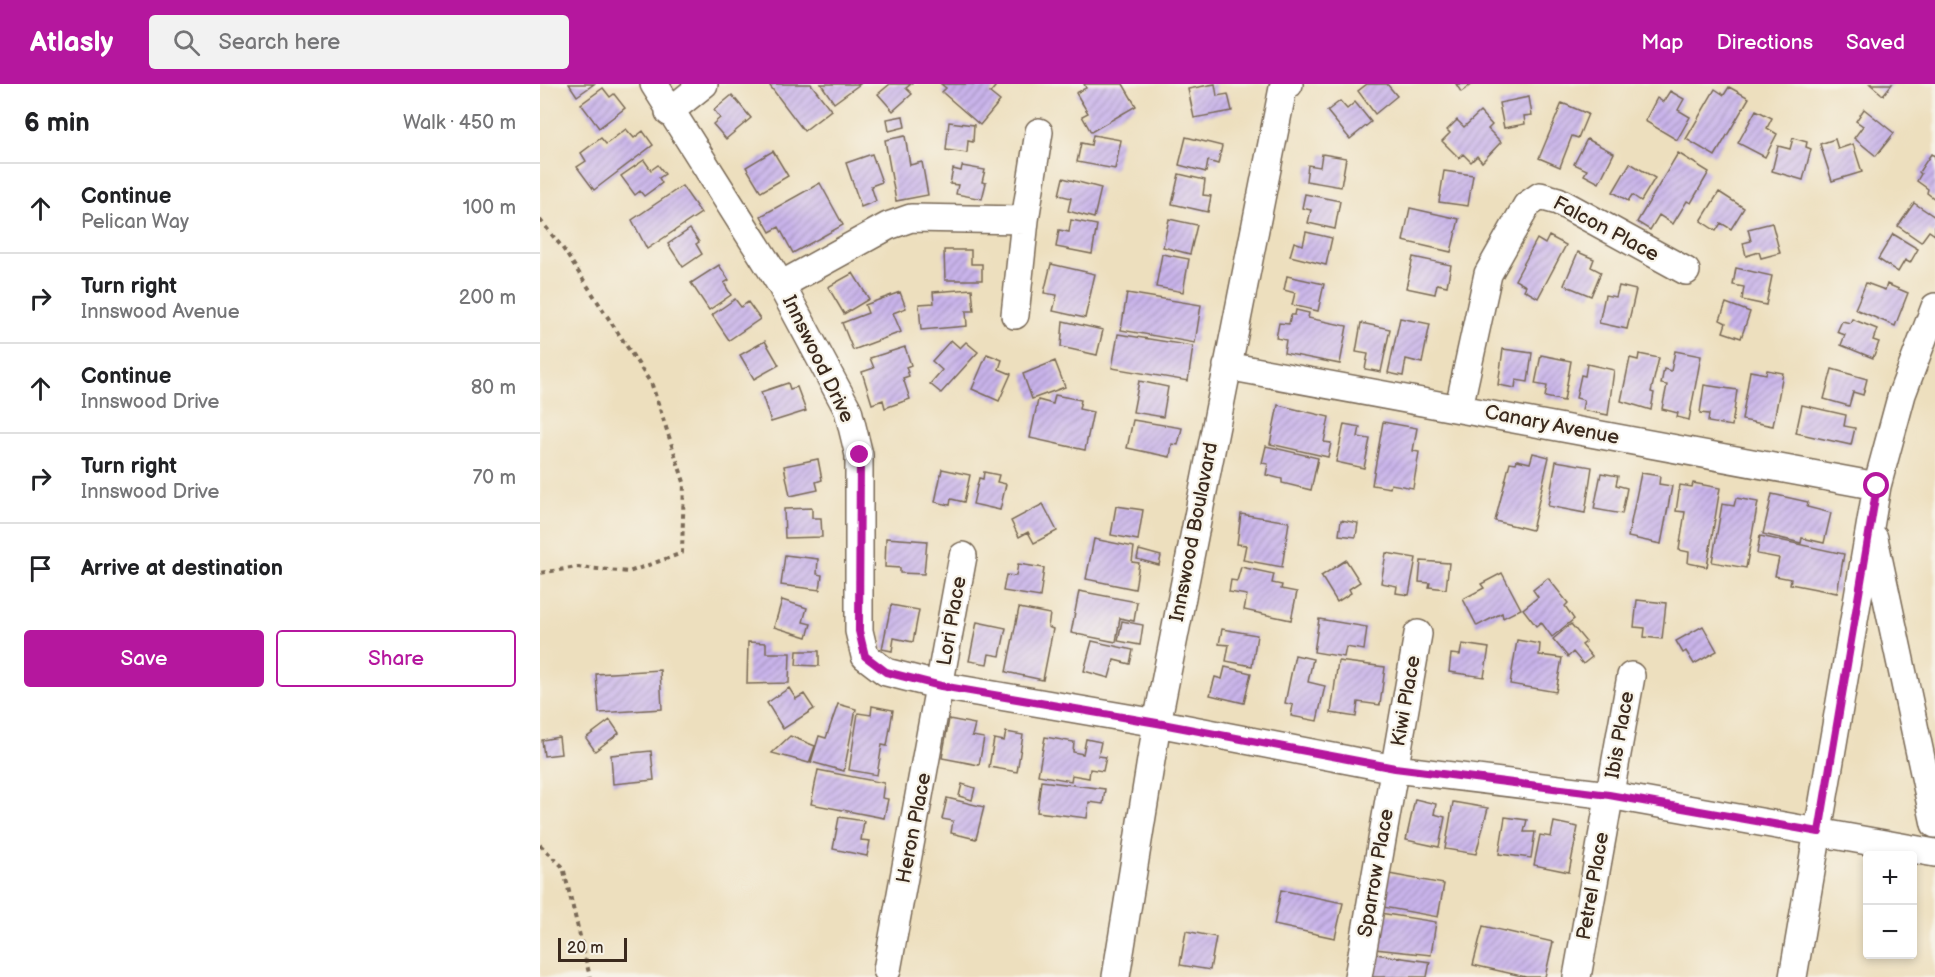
<!DOCTYPE html>
<meta charset="utf-8">
<style>
body{margin:0;font-family:"Balsamiq Sans",sans-serif;background:#f2f2f2;color:#202124}
.controls{position:absolute;right:18px;bottom:18px;display:grid;overflow:hidden;border-radius:6px;box-shadow:0 3px 9px #0003}
.controls button{width:54px;height:54px;display:grid;place-items:center;padding:0;border:0;border-bottom:2px solid #e0e0e0;background:#fff;color:#202124;font:30px sans-serif}
.scale{position:absolute;left:18px;bottom:15px;width:69px;box-sizing:border-box;padding-left:6px;border:3px solid #3b2a1e;border-top:0;font-size:16px;line-height:21px;white-space:nowrap;color:#3b2a1e;-webkit-text-stroke:4px #f7f3e8;paint-order:stroke}
.stop{position:absolute;width:18px;height:18px;margin:-14px;border:4px solid #b5179e;border-radius:50%;background:#fff}
.stop.end{background:#b5179e;border-color:#fff;box-shadow:0 2px 6px #0008}
.list{margin:0;padding:0;list-style:none}
h2{display:flex;justify-content:space-between;align-items:center;height:78px;margin:0;padding:0 24px;font-size:26px}
h2 small{font-size:20px;font-weight:400;color:#757577}
.list li{display:grid;grid-template-columns:39px 1fr auto;gap:18px;align-items:center;box-sizing:border-box;height:90px;padding:0 24px;border-top:2px solid #e0e0e0}
.list b{display:block;font-size:22px;white-space:nowrap}
.list p{margin:0;font-size:20px;white-space:nowrap;color:#757577}
.list em{font-size:20px;font-style:normal;color:#757577}
.actions{display:flex;gap:12px;padding:18px 24px}
.actions a{flex:1;padding:14px 0;border:2px solid #b5179e;border-radius:6px;text-align:center;font-size:21px;color:#b5179e}
.actions .main{background:#b5179e;color:#fff}
.icon{flex:none;width:33px;height:33px;fill:none;stroke:currentColor;stroke-width:2;stroke-linecap:round;stroke-linejoin:round}
.map{position:relative;flex:none;width:1395px;height:893px;overflow:hidden}
header{display:flex;align-items:center;gap:36px;box-sizing:border-box;height:84px;padding:0 30px;background:#b5179e;color:#fff}
header strong{font-size:28px}
nav{display:flex;gap:33px;margin-inline-start:auto;font-size:21px}
.search{width:420px;height:54px;background:#f2f2f2;display:flex;align-items:center;gap:15px;box-sizing:border-box;padding:0 21px;border-radius:6px;color:#757577;font-size:22px}
main{display:flex}
aside{flex:1;background:#fff}
.map>svg:first-child{display:block}
.building{fill:url(#building-hatch)}
.lines{fill:none;stroke-linecap:round;stroke-linejoin:round}
.minor-casing{stroke:#796956;stroke-width:30}
.path{stroke:#796956;stroke-width:4;stroke-dasharray:4.5 4.5;stroke-linecap:butt}
.minor{stroke:#fff;stroke-width:27}
.route{stroke:#b5179e;stroke-width:8}
.labels{text-anchor:middle;dominant-baseline:central;stroke-width:4.5;stroke-linejoin:round;paint-order:stroke}
.street-label{font-size:20px;fill:#3b2a1e;stroke:#f7f3e8}
</style>
<header>
<strong>Atlasly</strong>
<div class="search"><svg class="icon" aria-label="search" viewBox="0 0 24 24"><circle cx="10" cy="10" r="6"/><path d="M15 15l6 6"/></svg>Search here</div>
<nav><a>Map</a><a>Directions</a><a>Saved</a></nav>
</header>
<main>
<aside>
<h2>6 min<small>Walk · 450 m</small></h2>
<ul class="list">
<li><svg class="icon" aria-label="ahead" viewBox="0 0 24 24"><path d="M12 20V5M6 11l6-6 6 6"/></svg><div><b>Continue</b><p>Pelican Way</p></div><em>100 m</em></li>
<li><svg class="icon" aria-label="right" viewBox="0 0 24 24"><path d="M7 20v-9h11M14 6l5 5-5 5"/></svg><div><b>Turn right</b><p>Innswood Avenue</p></div><em>200 m</em></li>
<li><svg class="icon" aria-label="ahead" viewBox="0 0 24 24"><path d="M12 20V5M6 11l6-6 6 6"/></svg><div><b>Continue</b><p>Innswood Drive</p></div><em>80 m</em></li>
<li><svg class="icon" aria-label="right" viewBox="0 0 24 24"><path d="M7 20v-9h11M14 6l5 5-5 5"/></svg><div><b>Turn right</b><p>Innswood Drive</p></div><em>70 m</em></li>
<li><svg class="icon" aria-label="arrive" viewBox="0 0 24 24"><path d="M6 21V4h12l-3 4 3 4H6"/></svg><div><b>Arrive at destination</b></div></li>
</ul>
<div class="actions"><a class="main">Save</a><a>Share</a></div>
</aside>
<div class="map">
<svg width="1395" height="893" viewBox="0 0 1395 893">
<defs>
<pattern id="building-hatch" width="6" height="6" patternUnits="userSpaceOnUse" patternTransform="scale(1.5)"><rect width="6" height="6" fill="#c9b4eb"/><path d="M-1 1l2-2M0 6l6-6M5 7l2-2" fill="none" stroke="#a493be"/></pattern>
</defs>
<rect width="100%" height="100%" fill="#f7f3e8"/>
<filter id="ink" filterUnits="userSpaceOnUse"><feTurbulence type="fractalNoise" baseFrequency=".0167" numOctaves="2"/><feDisplacementMap in="SourceGraphic" scale="12" xChannelSelector="R" yChannelSelector="G"/><feConvolveMatrix kernelMatrix="1 2 1 2 8 2 1 2 1" color-interpolation-filters="sRGB"/></filter>
<filter id="wash" filterUnits="userSpaceOnUse"><feTurbulence type="fractalNoise" baseFrequency=".008" numOctaves="4" result="noise"/><feDisplacementMap in="SourceGraphic" scale="24" xChannelSelector="R" yChannelSelector="G"/><feGaussianBlur stdDeviation="1.35" result="paint"/><feColorMatrix in="noise" values="0 0 0 0 0 0 0 0 0 0 0 0 0 0 0 0 0 1.4 0 .05"/><feComposite in="paint" operator="in"/></filter>
<g filter="url(#wash)">
<rect width="100%" height="100%" fill="#eddfbe"/>
<g id="blocks">
<path class="building" d="M29,0H54L37,12Z
M233,0H271L291,26L264,47L230,2Z
M281,0H320L294,19Z
M350,0H371L366,4L372,10L353,27L338,10Z
M401,0H452L455,3L450,9L460,17L440,41L402,8L406,4Z
M544,0H583L596,22L551,48L542,32L548,29L536,9L546,4Z
M675,0L677,12L688,10L692,27L654,34L648,5Z
M827,0H847L857,12L835,30L818,7Z
M916,0H932L921,8Z
M1330,0H1352L1343,11Z
M1189,3L1209,14L1175,72L1146,55L1175,5L1184,11Z
M63,4L70,13L74,10L85,24L59,44L41,20Z
M1130,7L1144,15L1138,26L1150,33L1137,56L1105,37L1117,14L1123,18Z
M192,11L211,34L186,55L173,40L180,34L174,26Z
M989,13L992,31L984,32L985,40L964,44L959,19Z
M800,17L807,25L815,18L831,38L810,55L787,27Z
M1022,19L1048,30L1038,54L1032,52L1020,83L999,74Z
M1324,25L1354,49L1336,72L1314,54L1323,42L1316,37Z
M1216,26L1232,34L1227,44L1237,50L1225,73L1198,59Z
M940,28L952,41L948,45L961,58L942,78L937,72L931,78L923,70L919,74L902,57L910,49L907,46L917,36L924,43Z
M363,32L365,43L349,47L347,35Z
M409,38L434,41L433,58L428,57L427,69L406,66Z
M86,45L94,54L103,47L113,61L54,106L37,83L46,77L41,69L61,54L66,60Z
M553,51L581,56L575,85L537,78L541,59L551,61Z
M365,52L370,81L382,78L388,111L356,117L345,56Z
M646,53L682,62L678,80L668,77L666,88L639,81Z
M1253,54L1267,58L1266,63L1271,65L1263,96L1232,87L1238,62L1250,65Z
M1047,55L1074,69L1059,99L1044,91L1047,86L1034,80Z
M1295,55L1298,65L1313,60L1322,88L1292,97L1280,60Z
M233,67L248,92L221,108L206,83Z
M1138,69L1169,88L1151,119L1147,117L1133,140L1119,131L1110,146L1097,138Z
M332,70L342,98L331,102L336,117L321,123L306,79Z
M782,70L806,74L801,103L766,97L768,81L780,83Z
M1391,70L1395,72V115L1387,109L1388,105L1377,97L1381,90L1379,88Z
M104,76L111,86L118,81L125,90L119,94L122,99L104,112L100,107L95,111L81,92Z
M1090,79L1115,94L1101,117L1092,111L1088,117L1073,108Z
M422,82L445,86L442,98L446,99L442,115L416,110L418,101L410,100L413,85L421,87Z
M904,87L933,91L928,122L899,118Z
M639,90L665,96L663,111L671,112L668,128L632,120Z
M523,94L561,104L554,134L528,127L531,114L519,111Z
M280,99L303,141L253,169L239,143L230,148L221,132Z
M142,102L161,129L107,165L92,136Z
M1179,108L1204,124L1191,145L1181,139L1176,147L1161,137Z
M765,110L800,117L795,145L768,139L771,126L762,124Z
M1374,119L1395,133V151L1389,147L1381,158L1358,142Z
M870,124L919,135L911,168L863,157Z
M629,135L657,141L650,170L623,163Z
M531,136L557,141L552,170L516,163L519,146L529,148Z
M1232,139L1240,169L1221,174L1219,168L1206,172L1203,159L1211,157L1208,145Z
M150,145L159,158L156,160L162,170L143,183L128,160Z
M766,148L792,154L786,181L750,172L754,158L763,161Z
M1353,150L1378,165L1370,179L1365,176L1358,188L1338,175Z
M1009,152L1026,161L998,214L984,206L986,202L975,196L997,155L1005,160Z
M404,166H431V180H442V196H405Z
M1038,168L1054,175L1051,183L1061,188L1051,212L1024,201Z
M622,170L649,175L643,208L616,203Z
M873,173L911,181L907,202L897,200L895,210L866,204Z
M511,180L555,190L545,234L513,227L517,211L504,209Z
M179,181L189,196L184,199L191,211L169,226L151,199Z
M1196,184L1232,192L1226,221L1202,216L1204,203L1193,201Z
M313,189L329,215L304,230L288,203Z
M747,192L784,200L778,227L752,221L755,209L744,206Z
M1326,199L1345,206L1347,200L1368,209L1355,242L1315,225Z
M1079,202L1096,206L1087,245L1059,239L1065,211L1076,213Z
M432,205L434,227H426L427,242L381,246L379,220L394,219L393,208Z
M360,208L366,224L353,229L361,248L313,266L302,239L328,229L325,221Z
M587,209L661,221L655,259L581,246Z
M195,215L201,223L208,218L220,235L189,256L172,231Z
M1186,219L1210,228L1201,254L1183,248L1186,239L1180,236Z
M756,226L769,229L768,234L807,242L800,280L744,269L746,256L736,254L739,239L749,240L751,231H755Z
M860,234L890,240L882,279L866,275L863,292L848,289Z
M1312,235L1337,245L1333,256L1339,258L1333,274L1301,261L1305,251L1297,248L1302,237L1310,239Z
M523,237L563,246L557,271L521,263Z
M821,239L850,245L841,288L825,285L828,270L816,268Z
M578,250L653,262L648,297L572,284Z
M411,256L420,264L426,258L438,268L401,309L390,300L402,286L392,277Z
M225,257L239,281L214,295L200,271Z
M365,263L371,281L366,283L369,292L363,294L370,315L345,324L343,316L332,320L322,288L334,284L330,274Z
M963,265L992,269L988,298L976,296L975,304L958,301Z
M1135,267L1161,272L1149,336L1137,333L1138,329L1122,325L1127,301L1121,300L1124,285L1131,287Z
M447,270L462,276L459,285L471,290L459,317L432,305Z
M1099,270L1119,274L1111,308L1114,309L1111,326L1081,317L1090,274L1098,276Z
M1001,271L1031,277L1024,317L1005,313L1007,302L995,300Z
M515,277L525,303L492,315L483,290Z
M1047,280L1074,286L1068,331L1042,326L1044,316L1036,314L1041,291L1045,292Z
M1292,285L1327,295L1323,311L1313,308L1309,322L1284,315Z
M1227,286L1243,289L1233,342L1202,336L1210,287L1226,290Z
M599,297L628,303L623,333L593,328Z
M248,299L250,305L257,303L266,327L231,338L221,308Z
M1164,301L1197,306L1192,342L1168,338L1169,330L1160,329Z
M515,311L541,316L539,325L553,328L545,366L490,354L498,316L513,320Z
M738,321L789,333L784,358L791,359L788,373L730,360Z
M1262,321L1306,331L1304,342L1315,344L1311,361L1256,349Z
M593,336L642,344L638,361L632,360L630,373L587,364Z
M843,338L877,344L873,367L879,368L873,404L851,400L850,404L832,401Z
M804,340L820,343L818,353L830,355L824,384L796,378Z
M726,362L778,374L771,406L742,399V395L726,391L728,380L722,379Z
M993,369L1009,373L992,446L955,437L970,378L976,379L977,376L990,379Z
M278,375L282,396L276,398L278,406L250,412L244,382Z
M1016,377L1052,383L1045,429L1008,422Z
M402,385L430,391L424,418L411,415L410,421L395,418Z
M444,388L459,391L457,398L466,400L460,426L433,420L439,394L443,395Z
M1061,389L1078,392L1076,401L1087,404L1082,430L1054,425Z
M1101,389L1120,392L1119,400L1132,402L1121,460L1088,453Z
M1153,399L1180,404L1167,483L1148,479L1149,468L1139,466L1145,428L1136,427L1140,401L1152,403Z
M1232,410L1268,418L1267,423L1291,429L1284,459L1262,454L1261,459L1223,450Z
M1196,414L1218,418L1206,484L1172,478L1182,420L1194,422Z
M503,420L517,447L494,459L488,448L479,453L471,437Z
M576,422L603,426L598,456L571,451Z
M272,424V434H281L282,453L245,454L244,425Z
M701,430L749,438L742,483L703,476L706,461L697,460Z
M801,436L818,439L816,453L799,451Z
M1220,452L1304,470L1297,509L1250,500L1251,495L1235,492L1239,474L1217,470Z
M346,454L387,457L384,490L360,489V484L345,483Z
M554,455L594,463L592,478L599,479L595,505L546,495Z
M599,466L621,472L619,481L597,475Z
M846,469L876,474L869,511L856,509L857,502L841,499Z
M245,471L278,475L277,490L282,491L280,506L241,501Z
M806,476L820,498L809,505L811,509L797,518L781,492Z
M881,477L909,479L906,505L889,503L890,499L879,498Z
M478,480L504,484L500,513L463,507L466,491L476,492Z
M701,483L734,490L732,499L742,501L741,505L757,508L751,536L704,526L707,511L689,508L691,496L697,497Z
M962,489L981,525L963,534L962,529L937,542L923,515L944,504L941,500Z
M1008,494L1028,519L1025,522L1034,535L1012,553L1001,538L996,542L983,525L998,513L993,506Z
M539,507L597,518L594,537L580,534L576,558L531,549Z
M242,516L267,524L263,538L271,540L267,553L234,543Z
M1097,516L1126,519L1122,555L1104,553L1105,544L1094,543Z
M351,521L379,526L373,558L354,554L352,567L342,565Z
M479,524L510,530L508,543L513,545L503,596L466,588Z
M779,535L827,543L824,566L806,563L804,573L774,568Z
M582,537L603,541L600,561L578,557Z
M437,538L466,544L460,572L449,570L447,580L429,577Z
M1031,540L1046,558L1042,561L1052,573L1043,580L1033,568L1028,573L1013,555Z
M1163,542L1177,567L1154,580L1146,567L1143,569L1136,557Z
M682,545L717,551L712,582L686,577L689,561L679,560Z
M977,556L1000,560L999,571L1022,574L1016,608L970,600Z
M552,557L593,566L590,580L574,576L569,594L544,587Z
M208,558L226,559V569H250L249,599L207,600Z
M922,560L949,564L944,593L909,588L911,570L920,571Z
M257,567H279V582L256,581Z
M755,571L773,575L768,598L785,602L777,637L751,632L753,621L745,619Z
M798,577L845,583L840,621L818,618L816,633L791,629Z
M685,583L711,589L704,619L670,611L675,593L682,595Z
M120,586L122,625L59,629L56,590Z
M249,604L256,615L264,610L274,625L243,645L227,619Z
M298,620L316,625L304,687L271,678L279,652L286,654Z
M332,622L353,626L347,662L342,661L337,691L309,686L318,629L331,631Z
M409,635L435,640L432,652L444,654L439,681L402,674Z
M70,636L79,649L55,667L46,654Z
M466,648L483,651L477,688L449,683L454,655L464,657Z
M250,652L275,662L269,679L232,669Z
M19,653L21,670L4,672L2,656Z
M505,653L534,658L533,668L543,670L546,655L561,658L558,672L566,673L563,687L550,685L549,694L532,691L531,697L498,691Z
M111,667L114,696L73,700L71,671Z
M278,686L344,699L342,714L348,715L344,734L271,720Z
M501,697L565,705L563,720L549,718L547,734L497,728Z
M422,700L435,704L432,716L419,712Z
M407,714L444,723L436,755L411,749L413,737L402,735Z
M875,715L896,720L894,730L905,733L899,763L866,756Z
M913,718L948,724L936,770L905,765Z
M299,733L324,737L321,756L330,757L327,772L293,765Z
M965,733L987,736L984,748H995L991,774L959,770Z
M1014,738L1038,743L1029,788L994,781L1000,751L1011,753Z
M849,790L904,800L898,833L843,823Z
M741,806L803,819L795,854L734,841Z
M840,829L896,838L891,871L835,865Z
M943,842L1013,858L1005,893H986L933,881Z
M646,847L676,853L670,886L640,881Z
M835,870L890,878L887,893H831Z"/>
</g>
</g>
<g filter="url(#ink)">
<use href="#blocks" fill-opacity="0" stroke="#796956" stroke-width="1.5"/>
<g class="lines">
<defs>
<path id="minor" d="M114,0L241,201L308,326L319,371V547L325,572L346,588L401,602L617,639L855,685L1069,711L1395,769
M129,28L164,0
M241,201L348,142L371,134L485,136
M475,231L485,136L499,48
M687,282L1337,402
M919,323L948,190L987,121L1000,112L1018,117L1146,187
M1334,454L1395,740
M347,886L423,472
M576,893L617,639L743,4L749,0
M818,893L878,550
M1037,893L1091,592
M1253,893L1337,402L1362,310L1395,223"/>
</defs>
<use href="#minor" class="minor-casing"/>
<path class="path" d="M0,136L22,163L112,301L144,398L142,469L89,488L37,483L0,489
M0,761L23,783L50,893"/>
<use href="#minor" class="minor"/>
</g>
</g>
<g class="lines" filter="url(#ink)">
<path class="route" d="M320,371L319,547L325,572L346,588L401,602L617,639L855,684L1069,711L1279,748L1337,402"/>
</g>
<g class="labels">
<g class="street-label">
<text transform="translate(1066 145) rotate(28)">Falcon Place</text>
<text transform="translate(278 275) rotate(64)">Innswood Drive</text>
<text transform="translate(1012 341) rotate(11)">Canary Avenue</text>
<text transform="translate(654 448) rotate(-79)">Innswood Boulavard</text>
<text transform="translate(412 537) rotate(-80)">Lori Place</text>
<text transform="translate(866 617) rotate(-80)">Kiwi Place</text>
<text transform="translate(1080 651) rotate(-80)">Ibis Place</text>
<text transform="translate(374 744) rotate(-79)">Heron Place</text>
<text transform="translate(836 789) rotate(-80)">Sparrow Place</text>
<text transform="translate(1053 802) rotate(-80)">Petrel Place</text>
</g>
</g>
</svg>
<div class="controls">
<button>+</button>
<button>−</button>
</div>
<div class="scale">20 m</div>
<div class="stop" style="left:1337px;top:402px"></div>
<div class="stop end" style="left:320px;top:371px"></div>
</div>
</main>
